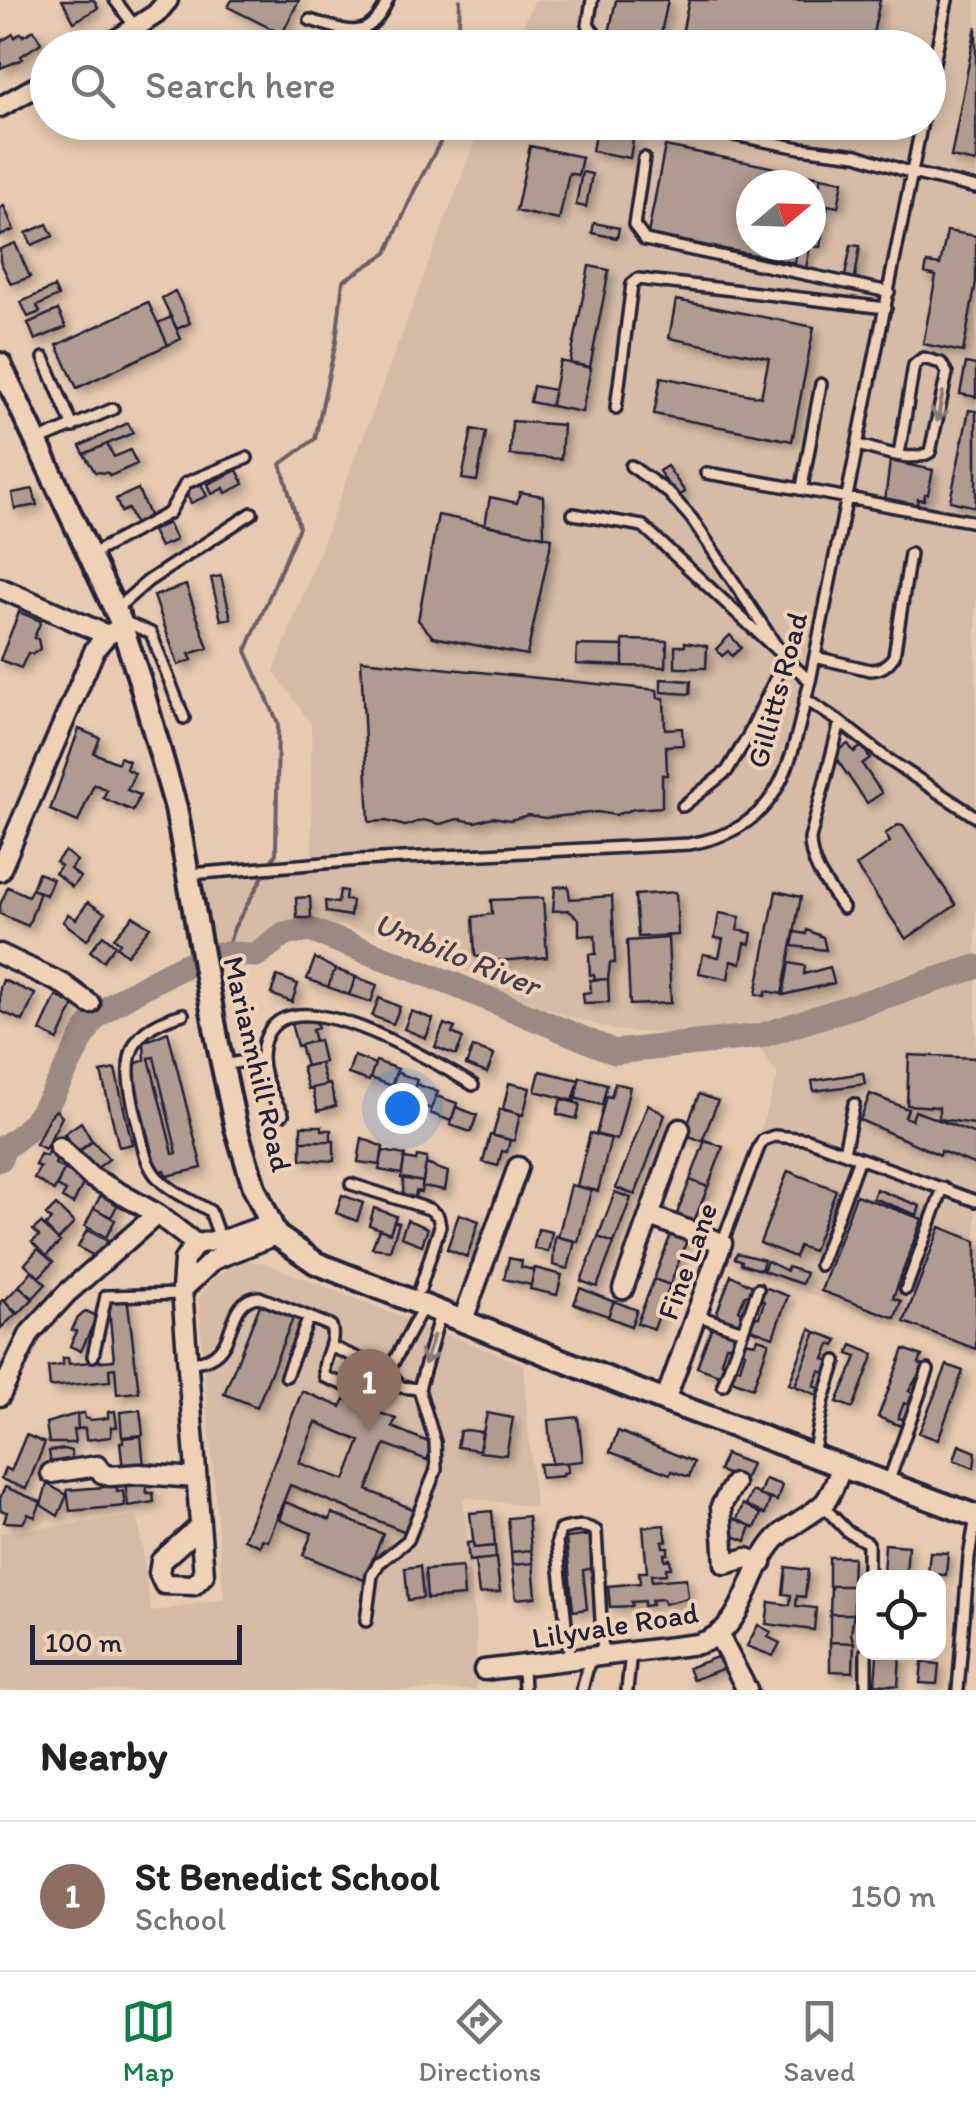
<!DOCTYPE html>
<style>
body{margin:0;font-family:Itim,sans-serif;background:#f2f2f2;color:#222}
.controls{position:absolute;right:30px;bottom:30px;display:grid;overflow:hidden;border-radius:20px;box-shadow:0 5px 15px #0003}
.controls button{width:90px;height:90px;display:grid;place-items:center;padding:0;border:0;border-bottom:2px solid #e0e0e0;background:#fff;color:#222;font:50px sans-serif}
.compass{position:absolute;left:736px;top:170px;width:90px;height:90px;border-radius:50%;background:#fff;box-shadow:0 5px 15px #0003;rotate:71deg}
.scale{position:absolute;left:30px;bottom:25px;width:212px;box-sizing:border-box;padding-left:10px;border:5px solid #22223b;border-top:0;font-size:28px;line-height:35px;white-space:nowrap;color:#22223b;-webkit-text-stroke:8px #efd1b5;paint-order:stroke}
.you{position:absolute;left:402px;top:1108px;width:35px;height:35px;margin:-25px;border:8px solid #fff;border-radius:50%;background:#1a73e8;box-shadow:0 0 0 15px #1a73e833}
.badge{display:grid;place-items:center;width:65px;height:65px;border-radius:50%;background:#0b8043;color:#fff;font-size:32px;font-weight:700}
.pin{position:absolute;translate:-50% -82px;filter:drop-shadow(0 2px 5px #0008)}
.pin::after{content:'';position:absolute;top:52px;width:35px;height:30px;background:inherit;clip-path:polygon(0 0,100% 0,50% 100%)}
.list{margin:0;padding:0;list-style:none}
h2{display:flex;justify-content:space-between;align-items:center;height:130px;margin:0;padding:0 40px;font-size:42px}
h2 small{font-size:32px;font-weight:400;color:#767676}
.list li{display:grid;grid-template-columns:65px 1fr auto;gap:30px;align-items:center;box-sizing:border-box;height:150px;padding:0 40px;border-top:2px solid #e0e0e0}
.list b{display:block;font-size:38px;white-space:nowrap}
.list p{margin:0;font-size:32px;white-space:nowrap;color:#767676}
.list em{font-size:32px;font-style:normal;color:#767676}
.icon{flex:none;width:55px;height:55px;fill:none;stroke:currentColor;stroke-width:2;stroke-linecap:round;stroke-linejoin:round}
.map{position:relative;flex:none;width:976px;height:1690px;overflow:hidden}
.search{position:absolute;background:#fff;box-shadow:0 5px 15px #0003;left:30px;right:30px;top:30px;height:110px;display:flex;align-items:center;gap:25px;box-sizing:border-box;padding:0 35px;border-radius:55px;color:#767676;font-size:38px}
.sheet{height:280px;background:#fff}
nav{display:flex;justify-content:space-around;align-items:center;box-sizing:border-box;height:140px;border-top:2px solid #e0e0e0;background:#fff;font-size:28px;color:#767676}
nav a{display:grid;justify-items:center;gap:5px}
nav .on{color:#0b8043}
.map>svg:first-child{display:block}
.built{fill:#d6bca6;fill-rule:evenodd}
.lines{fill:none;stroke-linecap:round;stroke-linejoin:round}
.stream{stroke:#6b6066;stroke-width:4}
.river{stroke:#9b8983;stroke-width:25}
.building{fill:#b09b90;stroke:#22223b;stroke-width:2.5;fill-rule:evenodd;filter:url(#shadow)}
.service-casing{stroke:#22223b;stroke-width:16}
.minor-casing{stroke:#22223b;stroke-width:25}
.tertiary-casing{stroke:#22223b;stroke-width:28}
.service{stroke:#efd1b5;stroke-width:9}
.minor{stroke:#efd1b5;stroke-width:18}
.tertiary{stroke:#efd1b5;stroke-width:20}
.oneway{stroke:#887a78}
.labels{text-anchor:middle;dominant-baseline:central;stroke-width:8;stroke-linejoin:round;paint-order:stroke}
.street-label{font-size:30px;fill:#22223b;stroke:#efd1b5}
.water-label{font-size:32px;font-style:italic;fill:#464151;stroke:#efd1b5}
</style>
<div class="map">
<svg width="976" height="1690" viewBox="0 0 976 1690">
<defs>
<filter id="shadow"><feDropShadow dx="5" dy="5" stdDeviation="5" flood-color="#0004"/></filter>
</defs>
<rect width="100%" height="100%" fill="#e7cab0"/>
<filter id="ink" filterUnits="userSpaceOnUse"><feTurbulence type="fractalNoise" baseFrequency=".01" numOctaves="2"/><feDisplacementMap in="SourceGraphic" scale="20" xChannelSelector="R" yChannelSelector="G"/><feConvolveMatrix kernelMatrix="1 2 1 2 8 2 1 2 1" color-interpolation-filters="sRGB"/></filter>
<g filter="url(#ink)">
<path class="built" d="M535,0H976V1356L718,1259L778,1075L742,1024L690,1036L613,1030L511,997L413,940L310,920L278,924L249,946L202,954L189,875L312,865L311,724L274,671L482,123L928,122V48L514,47ZM751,185H811V245H751Z
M245,1260L264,1263L523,1364L535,1507L463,1497L476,1631V1690H0V1533L138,1516L151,1612L224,1599L198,1300L212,1279Z"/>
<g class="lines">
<path class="stream" d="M458,48L460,0
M216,953L228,946L234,928L276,853L278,723L246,651L299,527L281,464L315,439L336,341L343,281L387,253L414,191L451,122"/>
<path class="river" d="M0,1159L4,1147C49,1123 65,1063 92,1022C104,1005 198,955 219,954C231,953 245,955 257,955L284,934L310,930L455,985L615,1052L760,1036L976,967"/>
</g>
<path class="building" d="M62,0H94L98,8L74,22Z
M232,0H299L282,34L228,7Z
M616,0H668L658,48L608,38Z
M689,0H880L870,48H679Z
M976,26V162L951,157Z
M34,30L41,43L21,56L23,59L1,68L0,42L13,34L15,37L21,33L23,36Z
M596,129L623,133L622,137L633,139L630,158L592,151Z
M530,146L582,157L578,175L569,173L559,220L516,211Z
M665,146L821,177L811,226V185H751V245H798L795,263L648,234Z
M582,172L592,174L586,207L576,205Z
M821,177L843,181L838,207L828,205L820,247L810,246L806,268L794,265L798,245H811V226Z
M4,206L14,230L0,236V208Z
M594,223L619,228L617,238L592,233Z
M47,224L53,236L32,245L26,233Z
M947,231L976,236V282L963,352L923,344L936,276L925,273L927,263L940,265Z
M15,243L30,277L11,284L0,261V249Z
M851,245L860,246L855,278L845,276Z
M589,266L609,270L590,367L570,363Z
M54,287L58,296L37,306L40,312L28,317L21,302Z
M175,291L190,323L177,329L162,298Z
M676,300L814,327L792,441L654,414L661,377L761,397L769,358L669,338Z
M148,302L168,345L77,388L57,345Z
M58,310L66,327L35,340L28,323Z
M171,317L181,339L168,345L158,323Z
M560,361L591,368L582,412L551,406Z
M966,363L976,365V397L960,394Z
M533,386L554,390L551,406L530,402Z
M969,410L976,411V507L950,501Z
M512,421L563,425L561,459L510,455Z
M128,423L133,433L84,454L80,446Z
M472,429L486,432L477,481L462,479Z
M107,444L114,457L130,450L137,464L110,476L108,473L95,472L84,454Z
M890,461L933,470L928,494H925L924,500L918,499L916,508L885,501Z
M667,466L685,492L676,497L659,471Z
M237,470L244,484L226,493L224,488L212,494L208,484Z
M200,482L207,496L191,503L184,489Z
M33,489L37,505L15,509L12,493Z
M138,489L150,518L135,525L128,509L121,512L116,499Z
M520,492L543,496L544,536L485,525L490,497L517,503Z
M438,515L552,538L527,655L433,637L418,620Z
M168,523L176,540L160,547L152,531Z
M221,576L231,618L221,620L211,578Z
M186,585L208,648L189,654L192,660L178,665L154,596Z
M19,612L41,621L34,638L38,639L40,649L32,654L28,653L21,668L0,660Z
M730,635L741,648L732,656L728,651L722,656L716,649Z
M623,640L667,641L666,667L623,666Z
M685,642L707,646L706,668H675V646H685Z
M577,645L623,646V666L576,664Z
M361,660L657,690L658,698H664L665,729L682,728L683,745L666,746L667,775H662V807L634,809L615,815L597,812L545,818L528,815L510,820L493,817L475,822L458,819L440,824L423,820L405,826L386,821L369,822Z
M661,679L691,681L690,694L661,692Z
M79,729L100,738L94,753L118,763L120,757L129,761L126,769L135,773L127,790L140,795L133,811L103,798L107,790L94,784L78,822L50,810Z
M848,744L854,752L862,746L870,758L862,764L882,793L867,803L833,754Z
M898,825L903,826L956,905L906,939L856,866L890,842L885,834Z
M65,851L77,861L70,869L80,877L72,887L55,873L61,866L56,862Z
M38,873L53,879L46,895L32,889Z
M568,886L570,899L612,896L615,963H610L608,979L595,980L594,975H590L589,954H596L595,935L579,936V919L568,910L553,911L555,887Z
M8,887L28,896L32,889L40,892L28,926L0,914V905Z
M340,890L346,891L345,900L352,901L350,916L326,912L325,901L338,903Z
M776,891L801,897L782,994L766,991L765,996L756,994Z
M676,892L678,935L638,937L635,895Z
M310,897L311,918H297L296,898Z
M543,898L547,957L497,961L475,956L473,917L492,914L491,900Z
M88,902L105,913L87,940L63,922L68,914L76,919Z
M719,913L740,917L737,930L752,933L750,944L745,943L741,963L731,961L728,979L699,973L703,954L719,957L723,939L715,938Z
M133,916L150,927L127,955L117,947L120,943L114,938Z
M807,930L823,937L826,950L792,946L795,932L806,934Z
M103,935L115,945L103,961L90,951Z
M668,938L671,1003L630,1005L627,941Z
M315,958L335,969L328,987L307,979Z
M789,963L805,966L804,974L830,967L834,983L783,995Z
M335,969L356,977L349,995L328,987Z
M277,976L298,984L292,1002L271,994Z
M356,977L377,985L371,1002L349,995Z
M608,979L609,1002L584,1003L583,993L591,992L590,980Z
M3,980L35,994L23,1021L0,1011V988Z
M56,996L74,1005L58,1040L40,1031Z
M379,998L400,1007L393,1024L372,1016Z
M411,1011L433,1019L426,1038L404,1029Z
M315,1017L318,1028L312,1030L315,1041L297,1046L291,1023Z
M444,1024L455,1028L452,1033L463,1038L456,1055L435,1047Z
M168,1032L202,1168L167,1176L165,1170L157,1172L130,1066L145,1060L144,1042ZM154,1057L177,1153L173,1154L149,1058Z
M319,1040L324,1062L306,1066L300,1045Z
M473,1047L494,1055L487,1073L466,1065Z
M909,1055L976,1058L975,1124L939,1119V1107L907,1105Z
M354,1056L375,1064L369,1081L348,1074Z
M376,1061L398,1069L392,1086L370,1078Z
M320,1063L326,1085L308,1089L302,1067Z
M115,1069L132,1144L119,1147L101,1072Z
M540,1071L579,1080L575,1101L535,1091Z
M396,1072L417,1080L411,1097L390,1090Z
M863,1073L865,1084L814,1091L812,1081Z
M580,1077L607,1084L602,1105L574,1098Z
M509,1083L530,1088L523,1115L503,1109Z
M615,1083L630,1087L617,1140L596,1135L606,1096L611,1097Z
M330,1084L336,1106L318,1111L312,1088Z
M416,1084L438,1092L431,1109L410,1101Z
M699,1094L718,1101L702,1141L684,1134Z
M870,1094L908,1109L905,1117L912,1120L915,1111L976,1134V1165L941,1151L940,1155L860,1120Z
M436,1096L457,1103L451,1121L430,1113Z
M561,1099L580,1104L577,1119L557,1114Z
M648,1104L665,1115L635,1195L616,1188Z
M456,1107L477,1115L471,1132L450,1125Z
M500,1109L520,1114L514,1141L493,1135Z
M56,1110L62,1117L45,1149L36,1144L49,1117Z
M81,1122L92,1141L77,1152L64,1134Z
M301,1126H322V1130H331V1141H301Z
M590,1133L611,1138L598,1191L577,1186Z
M490,1135L510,1140L507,1152L502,1151L498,1166L483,1162Z
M362,1138L383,1147L380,1165L358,1162Z
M705,1140L723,1147L708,1187L690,1180Z
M93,1141L109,1159L92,1172L77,1153Z
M301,1141H334V1161L301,1159Z
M383,1151L405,1155L402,1174L379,1170Z
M48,1152L58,1157L55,1164L64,1169L54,1191L34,1178L40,1167L35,1165L40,1154L46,1156Z
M417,1156L427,1158L423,1182L401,1178L404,1159L416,1161Z
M426,1164L448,1172L445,1190L422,1186Z
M64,1169L85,1180L73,1204L62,1198L66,1191L57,1186Z
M788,1171L836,1190L813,1251L799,1246L795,1257L760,1243Z
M403,1178L423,1182L421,1192L416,1191L415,1198L403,1196Z
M690,1180L708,1187L692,1226L675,1219Z
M571,1185L591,1190L578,1242L558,1237Z
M876,1189L920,1206L917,1215L873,1198Z
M103,1191L120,1200L111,1217L94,1208Z
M615,1192L631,1198L614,1243L598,1237Z
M342,1195L363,1203L357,1221L336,1213Z
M856,1195L922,1219L893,1298L901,1301L895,1318L821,1291Z
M56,1205L74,1223L58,1240L45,1226L51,1220L46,1215Z
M94,1208L115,1220L106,1237L85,1226Z
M374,1208L396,1216L390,1233L369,1225Z
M459,1214L479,1221L467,1257L447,1249Z
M407,1220L428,1228L422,1245L401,1237Z
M394,1221L399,1223L390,1250L372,1248L379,1229L390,1233Z
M41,1223L60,1242L46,1256L32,1242L39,1236L33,1230Z
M940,1227L976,1241V1349L904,1322Z
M538,1229L552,1232L548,1252L534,1248Z
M87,1230L109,1242L100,1259L78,1247Z
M676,1231L685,1235L684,1239L687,1240L670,1285L654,1279L671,1234L675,1235Z
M555,1236L575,1241L568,1269L553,1265Z
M598,1237L614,1243L597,1287L581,1281Z
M38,1249L53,1262L39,1277L25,1264Z
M737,1253L764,1260L761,1270L741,1264L742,1261L735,1258Z
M509,1258L522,1261L521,1267L534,1270L531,1285L504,1279Z
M767,1261L787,1271L788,1267L806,1273L802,1284L763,1271Z
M535,1268L562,1275L557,1295L530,1289Z
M32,1271L46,1284L33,1298L19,1286Z
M731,1275L754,1287L752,1294L745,1295L739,1310L744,1315L738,1324L716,1315Z
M654,1279L670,1285L654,1329L637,1323Z
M19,1286L33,1299L18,1314L4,1301Z
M580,1288L614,1302L608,1316L574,1304Z
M767,1288L788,1296L773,1337L751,1329L750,1325L752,1318L759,1317L764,1302L760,1297L762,1290Z
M127,1296L139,1392L117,1394L115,1368L109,1369L110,1381L50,1387L48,1367L63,1365V1358H68L69,1364L114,1360L108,1298Z
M3,1300L16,1314L1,1328L0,1302Z
M262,1300L295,1313L257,1407L224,1394Z
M614,1301L637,1310L631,1326L608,1317Z
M86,1311L97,1316L81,1351L70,1346L76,1331L72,1330L77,1319Z
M712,1326L734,1334L735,1337L733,1345H726L721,1361L725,1366L719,1375L697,1367Z
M810,1329L816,1332L795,1386L789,1384Z
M816,1332L838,1340L835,1346L830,1344L824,1359L830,1361L825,1373L820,1371L814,1386L820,1388L817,1395L795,1386Z
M758,1338L769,1342L753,1388L732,1380L730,1376L733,1368H740L745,1352L741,1348L743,1341L756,1343Z
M852,1345L874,1354L853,1408L837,1402L857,1357L848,1354Z
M904,1349L922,1356L919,1363L924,1365L909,1391L913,1392L908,1405L904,1403L898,1418L903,1419L901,1426L878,1417Z
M947,1365L963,1371L938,1440L919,1433Z
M302,1391L341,1407L345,1399L396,1419L392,1427L433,1444L427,1460L385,1444L367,1490L415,1510L406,1532L290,1485L268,1541L262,1539L260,1546L244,1539ZM316,1422L360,1441L345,1480L299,1463Z
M140,1410L143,1435L122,1437L120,1412Z
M115,1411L117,1427H111V1437L86,1440L85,1428L78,1429L77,1414L84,1413L85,1418L91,1420L108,1418V1412Z
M487,1413L513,1418L506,1455L479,1452Z
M77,1414L78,1429L73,1430L75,1443H49L46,1423Z
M578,1417L583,1461L552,1464L548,1420Z
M466,1430L482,1432L479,1450L457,1447L460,1431Z
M618,1431L694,1462L689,1477L672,1471L670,1474L610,1452Z
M26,1435L45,1443L26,1489L1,1479L5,1468L11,1471Z
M141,1436L144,1467L123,1470L120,1442H123V1438Z
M959,1445L976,1452L974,1468L954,1460Z
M64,1449L71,1451L72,1460L65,1461V1466L51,1467L49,1451Z
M725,1454L751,1464L744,1480L719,1471Z
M562,1463L567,1464L568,1472L563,1473V1476L541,1478L539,1464Z
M145,1477L147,1493H153L154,1502L128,1506L125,1480Z
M765,1479L782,1485L777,1501L759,1495Z
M47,1484L67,1495L58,1516L41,1505Z
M117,1486V1492L123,1491L125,1506L70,1511L67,1490Z
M5,1487L41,1502L35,1517L28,1514L23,1523L4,1522L7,1512L0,1510V1498Z
M752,1491L770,1500L765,1514L746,1505Z
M285,1502L330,1520L332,1513L383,1534L364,1580L303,1555L312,1533L279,1520Z
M743,1504L761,1514L755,1528L737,1519Z
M492,1511L495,1546L474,1548L470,1513Z
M528,1516L531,1550L511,1552L508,1518Z
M733,1518L751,1526L746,1541L728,1534Z
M664,1525L667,1541H662L663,1547H668V1554H664L665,1560L670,1559L671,1568H666V1574L651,1575L652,1581L686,1578L688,1598L664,1604L663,1599L651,1600L652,1605L644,1606V1601L631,1602L632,1606L610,1607L608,1586L640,1583L639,1572H647L643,1527Z
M593,1535L596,1568L583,1570L587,1609L573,1611L566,1538Z
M473,1542L474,1548L495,1546L496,1558L469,1561L467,1543Z
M885,1544L908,1546L906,1576L883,1574Z
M531,1550L533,1563L512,1565L511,1552Z
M930,1552L948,1553L946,1575L928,1574Z
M829,1557H853L852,1586H829Z
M496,1558L500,1592L479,1594L475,1560Z
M533,1563L536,1597L516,1599L512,1565Z
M420,1566L423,1598L408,1600L405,1568Z
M462,1567L464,1596L427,1599L425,1570Z
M786,1567L808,1570L805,1597L797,1596L796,1606L816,1608L814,1630L766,1624L769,1602L790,1605L791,1595L783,1594Z
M831,1586H854V1614H830Z
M830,1614H854L851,1634L854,1643L830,1642Z
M758,1625L771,1632L768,1637L780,1643L773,1656L747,1646Z
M830,1642L854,1643L853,1672L830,1671Z
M722,1655L727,1667L693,1680L688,1668Z
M877,1655L900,1657L898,1686L875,1684Z
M922,1662L939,1664L937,1684L920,1683Z"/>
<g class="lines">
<defs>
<path id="service" d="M115,0L136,28
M592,0L588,25L606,48
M310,20C348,31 368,44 388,0
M928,91L947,0
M668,122L800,148L857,155L912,173L976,188
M644,158L634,225L645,240L889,292
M44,358L73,427
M616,408L632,284L638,279L886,308
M37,441L113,409
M858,445C879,450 912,464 930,452L947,373L941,363L923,358L914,365L899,454
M631,466L669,493L692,519L785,659L747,738L727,771L683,806
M706,473C797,487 886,506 976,522
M802,487L821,384
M573,514L643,526L810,681
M90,555L169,513L186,483L247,458
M117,608L148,581L252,513
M123,621L151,633L184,718
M815,657L870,670C881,670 887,666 894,656L910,554
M805,699L840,722L886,758L976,817
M840,722L810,839C810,866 828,886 843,908
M189,874L361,860L689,844C785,828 790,761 810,681L922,122
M183,1014C116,1032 125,1070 138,1125C142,1142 145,1164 157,1177C172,1193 192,1200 210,1211L220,1239
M223,1065L262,1058
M283,1114C269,1091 254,1062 267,1035C295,976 436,1063 473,1085
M844,1152L854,1104
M351,1184L429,1209L438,1216L440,1226L420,1289
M722,1243L759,1147L763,1140L774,1136L807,1139L976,1201
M820,1265L859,1158
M906,1289L943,1188
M696,1315L743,1331
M332,1347L388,1371L401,1387L419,1389
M93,1356L106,1296L181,1294
M187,1363C195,1362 205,1361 211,1357C237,1344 227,1299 259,1297L331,1326C337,1345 320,1359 325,1377L375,1397L424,1305
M286,1376L309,1317
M723,1385L758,1289
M813,1455L824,1399L836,1361
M888,1483L928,1370
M822,1505L848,1532L868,1543V1578
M366,1621L372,1575L379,1563L408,1540L436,1470L435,1442L419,1389L440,1314
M570,1660L557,1542L560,1530C573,1526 584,1524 596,1531L603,1656
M523,1667L524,1690
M582,1690L590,1658
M627,1690L631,1652
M866,1690V1652
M958,1690L969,1557L976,1517"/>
<path id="minor" d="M104,48L156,14L168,0
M0,107L48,80
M0,588L107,635
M0,871L95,649L107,635L123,627
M0,954L63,984L90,1004
M59,1147L91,1177L157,1214L196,1244
M650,1216L722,1243L665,1401
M623,1289L680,1129
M182,1290L213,1260L276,1235
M463,1320L518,1167
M0,1396L30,1333L67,1293L157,1214
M51,1473L97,1466L102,1473L110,1476L140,1474L196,1478
M734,1484L721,1506L725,1564L747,1558L762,1563
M200,1526L161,1561L159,1573L164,1584L194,1585L204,1575L182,1290L184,1260L196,1244L229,1238L269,1224
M719,1636L747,1690
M484,1670L698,1644C747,1630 745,1574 775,1540C789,1524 811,1517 825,1502C833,1492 837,1478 842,1466"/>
<path id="tertiary" d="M0,364L120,620L139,678L176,808L218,1044L236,1128L254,1187L276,1235L316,1263L665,1401L976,1516"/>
</defs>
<use href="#service" class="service-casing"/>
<use href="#minor" class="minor-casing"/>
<use href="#tertiary" class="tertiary-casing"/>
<use href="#service" class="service"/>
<use href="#minor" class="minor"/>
<use href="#tertiary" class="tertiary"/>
</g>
<defs><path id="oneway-shaft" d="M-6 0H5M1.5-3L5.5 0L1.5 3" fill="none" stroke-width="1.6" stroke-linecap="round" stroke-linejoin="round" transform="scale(2.5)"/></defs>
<g class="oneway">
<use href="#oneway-shaft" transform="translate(940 407) rotate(101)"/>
<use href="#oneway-shaft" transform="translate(429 1350) rotate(107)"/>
</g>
</g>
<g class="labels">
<g class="street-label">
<text transform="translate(777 690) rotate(-75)">Gillitts Road</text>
<text transform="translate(258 1064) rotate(77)">Mariannhill Road</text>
<text transform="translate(687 1261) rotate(-70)">Fine Lane</text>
<text transform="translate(615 1625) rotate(-9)">Lilyvale Road</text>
</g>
<g class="water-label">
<text transform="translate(457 954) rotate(22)">Umbilo River</text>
</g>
</g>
</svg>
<div class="controls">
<button><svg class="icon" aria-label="locate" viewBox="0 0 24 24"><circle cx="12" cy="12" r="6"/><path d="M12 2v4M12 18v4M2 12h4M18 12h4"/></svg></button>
</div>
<svg class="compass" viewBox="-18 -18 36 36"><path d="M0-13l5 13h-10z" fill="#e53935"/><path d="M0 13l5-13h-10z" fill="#767676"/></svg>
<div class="scale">100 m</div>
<div class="you"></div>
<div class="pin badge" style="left:369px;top:1431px;background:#8d6e63">1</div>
<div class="search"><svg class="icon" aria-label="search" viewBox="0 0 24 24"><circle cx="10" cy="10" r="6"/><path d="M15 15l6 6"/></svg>Search here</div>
</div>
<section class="sheet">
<h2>Nearby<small></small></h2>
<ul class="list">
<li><span class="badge" style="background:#8d6e63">1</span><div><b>St Benedict School</b><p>School</p></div><em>150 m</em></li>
</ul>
</section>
<nav>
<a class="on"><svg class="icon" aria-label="map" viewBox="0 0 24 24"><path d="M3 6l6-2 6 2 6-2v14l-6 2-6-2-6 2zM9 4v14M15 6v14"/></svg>Map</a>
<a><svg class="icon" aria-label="directions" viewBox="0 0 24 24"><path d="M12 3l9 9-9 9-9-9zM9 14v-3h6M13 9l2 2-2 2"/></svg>Directions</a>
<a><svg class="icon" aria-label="saved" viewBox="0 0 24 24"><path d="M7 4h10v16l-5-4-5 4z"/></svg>Saved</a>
</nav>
